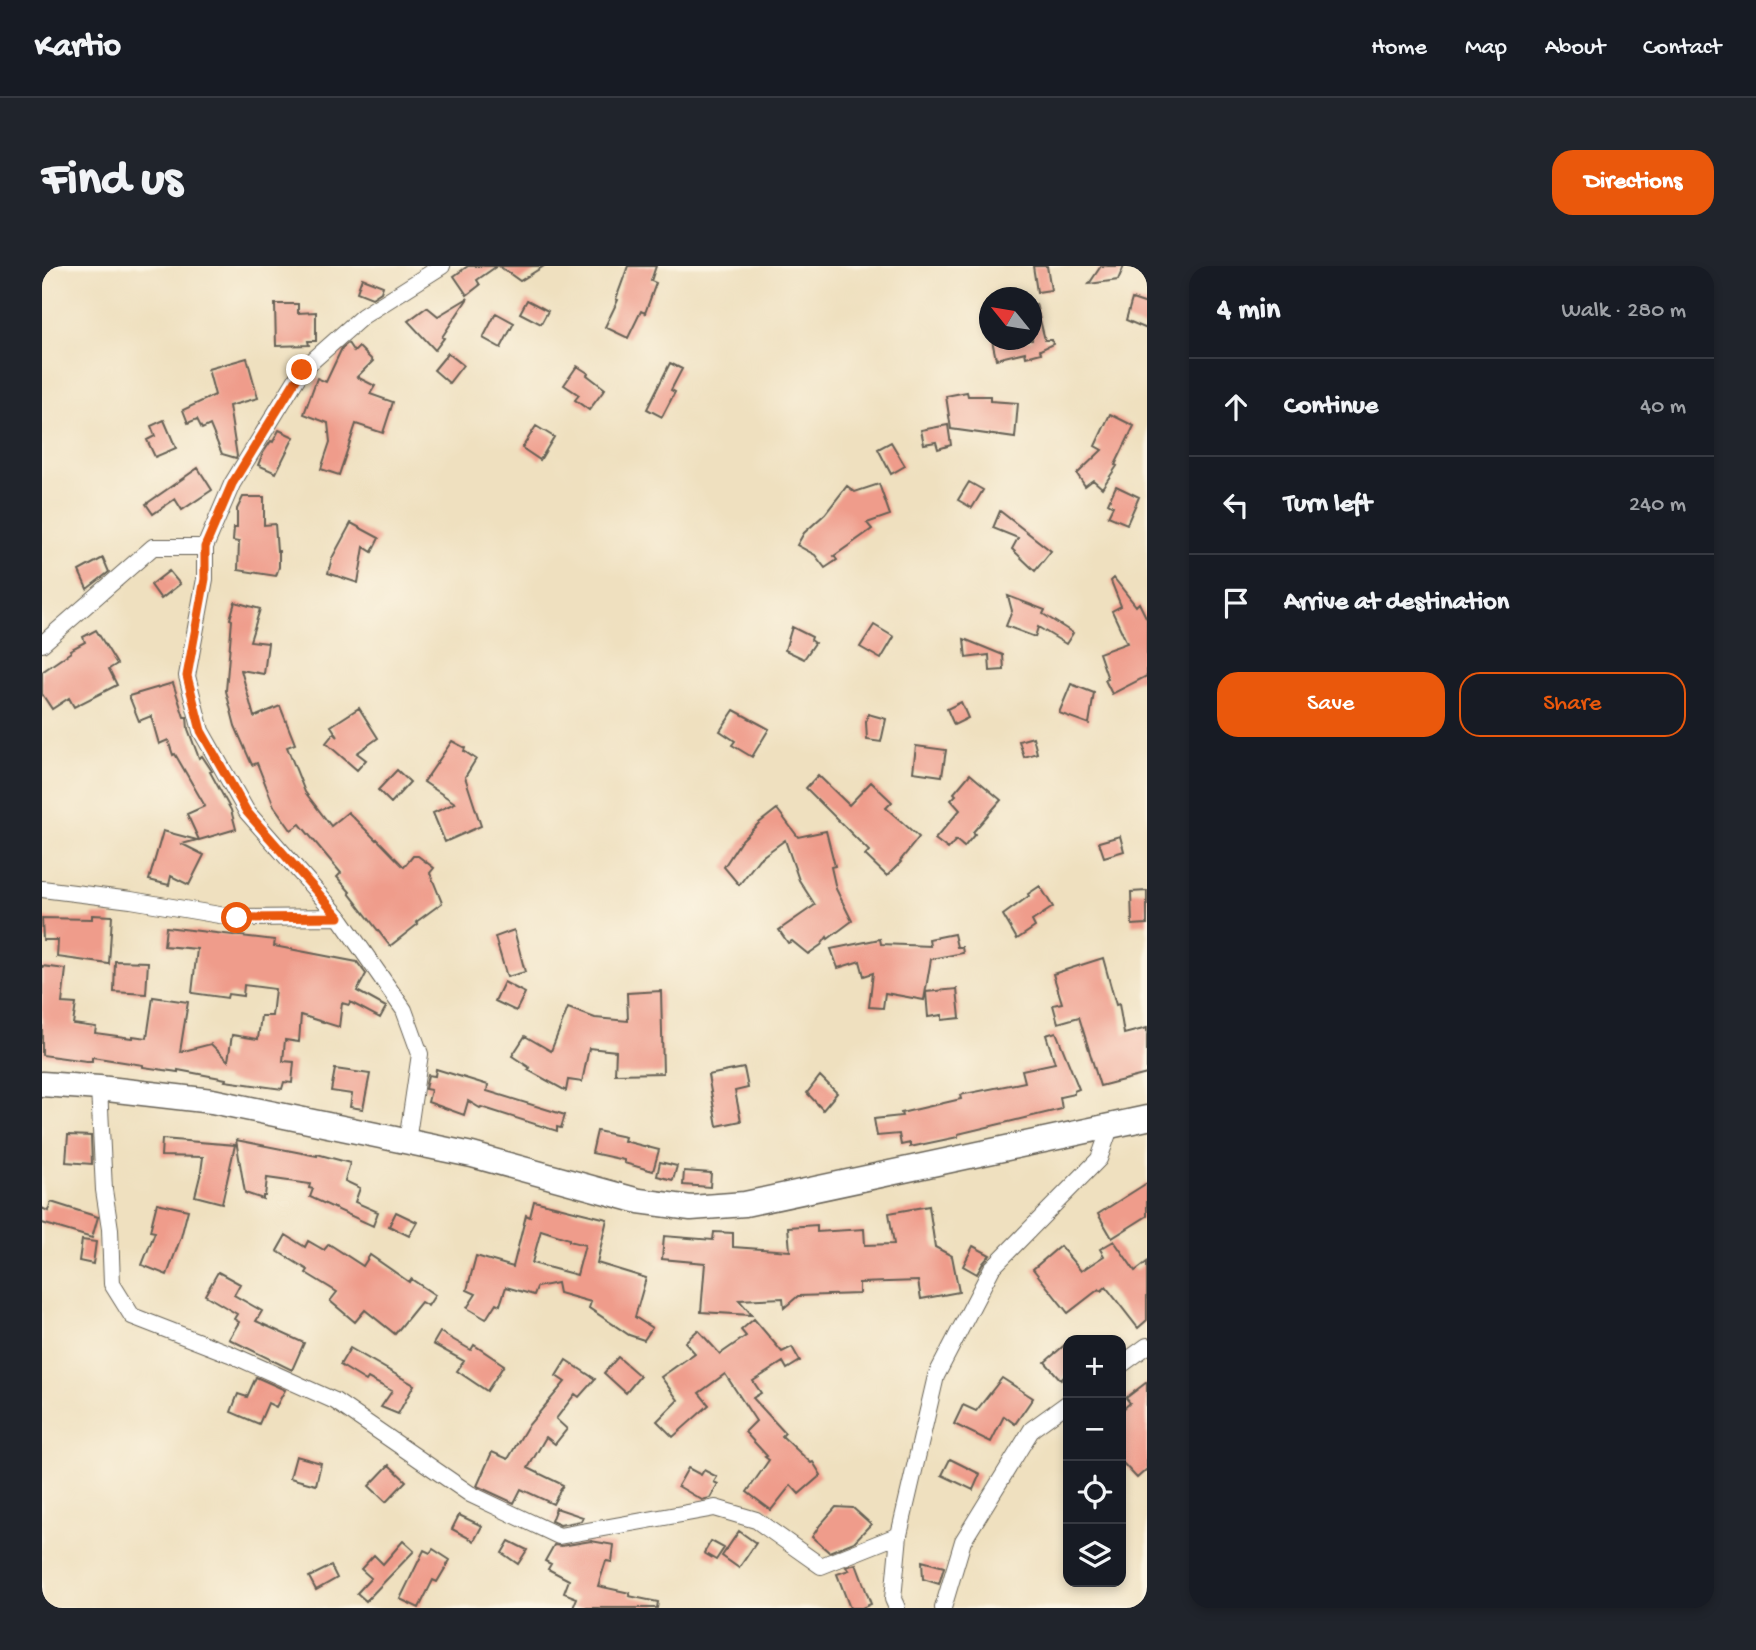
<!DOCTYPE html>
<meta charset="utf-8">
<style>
body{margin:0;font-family:"Gochi Hand",sans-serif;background:#20242c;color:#f1f3f6}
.controls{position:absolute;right:21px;bottom:21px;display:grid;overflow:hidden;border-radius:14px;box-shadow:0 4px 10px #0003}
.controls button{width:63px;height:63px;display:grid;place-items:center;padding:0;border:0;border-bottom:2px solid #363941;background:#171b24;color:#f1f3f6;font:35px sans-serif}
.compass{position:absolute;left:937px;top:21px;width:63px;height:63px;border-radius:50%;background:#171b24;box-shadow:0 4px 10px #0003;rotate:300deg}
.stop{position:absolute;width:21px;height:21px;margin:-16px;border:5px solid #ea580c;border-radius:50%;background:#fff}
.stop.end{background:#ea580c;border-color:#fff;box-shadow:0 2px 7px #0008}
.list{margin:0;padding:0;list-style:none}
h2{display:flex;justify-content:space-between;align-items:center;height:91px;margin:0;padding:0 28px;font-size:30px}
h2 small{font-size:23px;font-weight:400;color:#9ea1a6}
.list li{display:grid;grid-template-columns:46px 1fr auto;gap:21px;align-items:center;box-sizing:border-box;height:98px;padding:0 28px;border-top:2px solid #363941}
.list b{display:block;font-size:26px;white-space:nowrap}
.list em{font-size:23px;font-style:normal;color:#9ea1a6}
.actions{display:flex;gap:14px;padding:21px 28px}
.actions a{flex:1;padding:16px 0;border:2px solid #ea580c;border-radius:21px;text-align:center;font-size:24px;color:#ea580c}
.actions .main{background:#ea580c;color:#fff}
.icon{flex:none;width:38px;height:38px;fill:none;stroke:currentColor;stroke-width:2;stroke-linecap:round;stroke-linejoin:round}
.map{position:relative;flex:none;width:1105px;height:1342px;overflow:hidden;border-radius:21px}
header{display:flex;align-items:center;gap:42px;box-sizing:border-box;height:98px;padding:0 35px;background:#171b24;border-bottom:2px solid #363941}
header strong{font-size:33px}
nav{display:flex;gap:38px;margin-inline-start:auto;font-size:24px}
.intro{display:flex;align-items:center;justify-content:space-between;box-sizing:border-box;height:168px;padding:0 42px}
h1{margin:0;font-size:49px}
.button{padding:18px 32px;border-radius:21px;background:#ea580c;color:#fff;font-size:24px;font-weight:700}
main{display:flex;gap:42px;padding:0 42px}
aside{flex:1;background:#171b24;border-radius:21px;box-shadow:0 4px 10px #0003}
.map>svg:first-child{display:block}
.building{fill:#ef9c8b;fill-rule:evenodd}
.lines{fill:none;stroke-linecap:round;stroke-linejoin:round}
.minor-casing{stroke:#666155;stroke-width:18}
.trunk-casing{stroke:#666155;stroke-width:27}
.minor{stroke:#fff;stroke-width:16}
.trunk{stroke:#fff;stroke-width:24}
.route{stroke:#ea580c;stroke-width:9}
</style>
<header>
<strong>Kartio</strong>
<nav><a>Home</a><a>Map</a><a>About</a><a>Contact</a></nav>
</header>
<div class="intro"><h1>Find us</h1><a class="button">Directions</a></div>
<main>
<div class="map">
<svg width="1105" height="1342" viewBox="0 0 1105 1342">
<rect width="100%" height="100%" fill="#fcf5e5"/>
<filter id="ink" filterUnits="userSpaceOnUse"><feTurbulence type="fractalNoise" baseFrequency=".0143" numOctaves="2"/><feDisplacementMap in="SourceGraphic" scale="14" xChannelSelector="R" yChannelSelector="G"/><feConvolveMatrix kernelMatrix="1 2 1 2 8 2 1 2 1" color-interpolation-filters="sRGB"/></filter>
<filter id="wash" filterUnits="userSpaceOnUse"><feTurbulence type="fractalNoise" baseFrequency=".00686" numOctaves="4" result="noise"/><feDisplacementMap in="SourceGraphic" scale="28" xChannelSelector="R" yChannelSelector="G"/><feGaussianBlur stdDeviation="1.57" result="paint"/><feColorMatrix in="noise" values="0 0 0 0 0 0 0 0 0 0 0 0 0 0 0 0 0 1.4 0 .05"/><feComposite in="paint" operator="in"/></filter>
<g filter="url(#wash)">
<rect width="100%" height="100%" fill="#efe0bf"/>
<g id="blocks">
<path class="building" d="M426,0H455L435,14L438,19L425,29L412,10Z
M457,0H502L478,15Z
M586,0H614L609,15L614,17L603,47L599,45L586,72L563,61L576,34L574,33Z
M991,0H1005L1009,24L995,26Z
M1059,0H1082L1076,14L1047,18Z
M320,12L341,20L339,26L330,32L315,26Z
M426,32L400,71L402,72L393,84L366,55L385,41L396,50Z
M1090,33L1105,38V63L1084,54Z
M485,34L506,45L499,58L478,47Z
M233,38H256V47L274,46V75H266L267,79L234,80Z
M994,38L1003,74H1010L1011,78L998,84L999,87L984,91L983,86L954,93L950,74H990V39Z
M454,47L472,57L459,82L441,72Z
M306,77L312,86L317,81L331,95L315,111L333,120L328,128L351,136L341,167L314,158L297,209L279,203L288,176L286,157L262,148L275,112L284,116L300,82Z
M406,87L421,99L407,117L392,104Z
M205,92L216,132L187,140L195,190L194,192L180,188L168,159L160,163L155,153L146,157L141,144L173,129L166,103Z
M628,97L640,103L629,124L633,126L620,151L605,143Z
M535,100L546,107L545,109L563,123L547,144L533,134L537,129L522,119Z
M925,126L926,130H948V135L976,137L973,172L909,163L904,130Z
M1068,148L1092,160L1073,199L1075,200L1060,222L1051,214L1043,220L1035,208L1060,184L1053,180Z
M122,154L134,182L113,191L105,174L113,170L109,160Z
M906,159L909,179L896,183L894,176L882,178L879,164Z
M494,160L512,171L498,194L480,182Z
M237,164L252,171L234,207L216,199L221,187L229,175L231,176Z
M849,176L863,200L849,208L836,183Z
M156,202L170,224L140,244L133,233L111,248L104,238Z
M927,216L941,224L930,242L916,234Z
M837,218L848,249L825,257L830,263L792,290L795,294L783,302L773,289L755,279L762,267L783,248L805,220L813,226Z
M1074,220L1097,231L1085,258L1066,250L1071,240L1066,237Z
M201,231H222V259L233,258L235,285H237V301L234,310L196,304L197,276L191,275L192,262H195V243Z
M958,245L1009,285L993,305L970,283L976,272L951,262Z
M309,257L337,272L330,286L322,281L316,317L286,307L290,292Z
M61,292L67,306L45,323L37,305Z
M127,305L138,318L119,333L109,319Z
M1072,312L1094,340L1097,337L1105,353V410L1070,428L1063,414L1066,413L1057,387L1085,377L1070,345L1079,340L1069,315Z
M966,330L1003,344L1001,348L1031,367L1024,378L996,361L993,371L964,360L970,345Z
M193,336L218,343L208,375L226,377L222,408L199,404L212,451L238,440L253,478L245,481L263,526L289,560L306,546L334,574L335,573L362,601L371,590H376L392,602L388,607L400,637L374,656L376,658L348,680L307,627L308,626L295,611L299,607L258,558L249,564L232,540L215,497L210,499L193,460L184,425L190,354L188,353Z
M832,359L852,371L839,393L818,381Z
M750,361L770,371L769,374L773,377L762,393L743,384Z
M54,364L75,398L67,403L75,419L32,441L27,432L10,443L0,428V406L29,386L28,384L43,376L41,371Z
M922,373L961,389L962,404L948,405L947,389L924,392Z
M131,417L142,451H145L146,463L157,492L160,490L170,505L168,506L189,544L194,563L157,574L145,548L163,540L133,488L131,489L126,474L117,478L109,450L97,455L87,430Z
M1029,418L1052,427L1047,458L1017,447Z
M919,436L926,452L912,459L905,443Z
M317,442L336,472L315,487L324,494L315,504L284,477L292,467L296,471L289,460Z
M692,444L727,463L710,491L690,479L693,475L678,465Z
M826,448L844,453L839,476L825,474L824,456Z
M991,471L995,487L982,491L977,475Z
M410,475L423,482L422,485L434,493L423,511L439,560L403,576L391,547L413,537L382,516Z
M874,480L904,484L900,510L871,506Z
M355,504L368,516L349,537L336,524Z
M928,508L959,534L931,566L933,568L922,581L914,574L906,583L893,573L918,544L909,534L914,529L912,527Z
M776,509L807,539L829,516L850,536L844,542L877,571L858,595L859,596L845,610L823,589L827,585L764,522Z
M735,543L756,571L784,565L793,600L789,601L794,623L810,655L786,673L785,671L779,679L766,688L750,675L746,677L737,664L773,639L757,614L743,574L717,593L697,619L682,601L699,575L717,557Z
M121,565L155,574L140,578L162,589L147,619L129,610L127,619L107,614Z
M1078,570L1082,585L1062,591L1057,576Z
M998,620L1011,641L990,655L993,661L975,673L961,649L987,630L986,628Z
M1105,625V658L1090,659L1089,626Z
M50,649L70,650L67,698L15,691L16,674H1L0,652L50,653Z
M124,661L233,674L232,680L315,696L324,708L315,725L344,741L338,752L308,736L307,739L300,737L297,761L259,749L257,776L243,774L241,795L252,796L250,817L242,816L240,823L183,815L184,813L136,804V806L101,801V799L50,791V795H44L0,789V700L24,703L20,737L34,738L31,758L54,761L53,767L90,772V770L105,772L111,731L146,736L138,786L169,778L186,795L190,769L216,773L219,750H230L233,723L202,719L201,730L186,728L185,732L150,727L155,683L122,680Z
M472,664L483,706L465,711L453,671Z
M912,668L915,681H920L921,687L889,693L882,734L843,727L841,742L827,741L831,707L822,710L818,695L796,702L789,683L838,673L839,678L888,680L887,673Z
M1061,692L1074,739L1077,738L1082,768L1105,762V808L1058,820L1037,751L1016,757L1011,739L1020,737L1011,708Z
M73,695L106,696L104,728L72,726Z
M462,716L483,727L474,745L453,735Z
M915,723L918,752L900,754V749L886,751L884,726Z
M619,725L621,807L573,808L574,785L547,782L540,816L526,814L524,825L486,804L488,802L470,790L483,770L509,785L526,742L553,752L586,755L585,727Z
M1014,766L1037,823L1032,825V828L1018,831L1020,843L916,868V871L868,881V877L859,879L857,868L835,870L832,853L860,850L859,847L919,833L918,829L983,816L980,804L1013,797L1004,769Z
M702,802L706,822L693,825L699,855L675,860L666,809Z
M293,803L328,808L321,843L308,841L310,828L289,825Z
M394,803L446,819L445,825L523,849L519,862L515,861V865L439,841L438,842L426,835L422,849L386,836L389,824L383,823L386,809L393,810Z
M778,810L795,827L781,844L765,827Z
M555,865L583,871L582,875L617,884L611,905L582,897V894L550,887Z
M26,869L49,870L50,898L24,896Z
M120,873L193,879L180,937L153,930L159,906L161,891L119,890Z
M194,874L275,890V888L308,897L303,915L318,922L313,936L336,946L331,960L268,931L271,923L267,922L268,918L225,912L223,930H221V933L203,927Z
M618,896L635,900L631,914L615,910Z
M642,905L669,907L668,921L641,919Z
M1105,917V950L1070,972L1056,948Z
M492,935L565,953L555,997L604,1012L593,1051L610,1062L602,1074L587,1069L547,1042L549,1036L517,1027L515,1017L495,1021L492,1029L464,1021L458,1039L454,1037L444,1053L425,1042L434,1028L425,1024L434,990L471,1001L484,949L488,951ZM499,964L527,973V975L543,979L535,1009L490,997Z
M9,936L56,951L50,972L0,957V942L6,945Z
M115,937L146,944L139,971L125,1009L100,999L113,966L108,965Z
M887,940L893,981L910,990L917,1026L879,1033L876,1015L817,1017V1028L756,1030L742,1042L741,1032L697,1034L710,1049L659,1046L663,997L620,993L622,970L671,974L672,966L691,967V981L748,985L746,961L775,959V966L822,963L823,979L852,978L847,947Z
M354,946L375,956L367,970L347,960Z
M244,969L263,981L266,975L282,984L287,978L321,1000L328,989L367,1016L369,1013L393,1029L386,1040L379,1036L353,1068L323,1044L313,1056L288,1035L295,1026L264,1007L266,1004L235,985Z
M40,974L54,976L51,998L37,995Z
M1072,975L1093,1005L1105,996V1054L1096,1062L1064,1021L1059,1025L1057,1023L1026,1047L991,1003L1018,980L1039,1005L1062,990L1058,983Z
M931,980L948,989L941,997L935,1008L921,1000Z
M176,1006L198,1018L192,1029L220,1045L214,1055L262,1077L250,1104L187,1073L197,1056L192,1053L195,1048L163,1029Z
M712,1053L740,1086L750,1081L758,1095L745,1103L741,1096L711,1115L719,1127L711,1132L743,1167L740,1170L769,1197L771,1196L779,1209L757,1228L749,1219L729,1244L705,1226L727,1194L723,1191L725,1190L703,1166L714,1155L683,1108L657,1127L667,1139L631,1171L615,1155L636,1134L619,1111L653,1087L643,1076L656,1064L678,1088L704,1070L699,1064Z
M398,1066L429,1084L432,1079L462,1099L445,1125L415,1105L422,1095L391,1078Z
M1026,1076V1107L1019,1114L1003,1096Z
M308,1082L372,1119L356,1148L339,1141L350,1125L326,1112L324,1115L298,1099Z
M576,1091L598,1110L584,1127L562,1107Z
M524,1094L553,1113L537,1131L533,1128L514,1153L525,1163L513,1178L504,1171L486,1202L521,1219L511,1238L479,1223L472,1237L435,1220L450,1186L466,1193L485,1161L523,1116L514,1110Z
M214,1111L243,1124L234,1141L226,1137L217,1158L189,1146L196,1128L205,1131Z
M960,1112L991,1132L973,1158L962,1150L949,1176L912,1158L921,1139L934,1145Z
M1105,1116V1203L1095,1212L1079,1195V1145L1088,1137L1084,1132Z
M254,1190L279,1197L274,1219L248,1212Z
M908,1193L938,1208L931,1224L900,1209Z
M347,1199L364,1215L344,1236L327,1220Z
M646,1202L659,1209L662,1204L675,1211L672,1216L676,1218L668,1232L660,1234L636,1220Z
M794,1241L811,1242L829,1258L812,1276L787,1286L770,1271L778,1259Z
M514,1242L541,1251L539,1255L518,1259L509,1255Z
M417,1249L440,1260L432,1275L410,1263Z
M697,1265L714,1277L697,1302L680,1290Z
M361,1275L372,1285L324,1335L315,1327L329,1312L319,1303L332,1289L341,1298Z
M467,1275L485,1284L476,1298L460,1287Z
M549,1275L572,1279L570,1296L564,1295L556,1320L588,1327L587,1330L616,1336L615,1342H531L535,1332L522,1327L527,1314L506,1303L509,1298L503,1295L512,1279L519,1280Z
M669,1275L682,1282L674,1294L662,1287Z
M391,1283L408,1294L395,1316L391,1314L377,1342L358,1333L382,1284L388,1287Z
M880,1295L902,1301L897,1318L881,1313Z
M814,1298L829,1338L820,1342H808L795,1308L807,1304L804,1301Z
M289,1300L295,1312L274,1324L267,1311Z"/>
</g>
</g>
<g filter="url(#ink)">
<use href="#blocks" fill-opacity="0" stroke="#666155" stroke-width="2"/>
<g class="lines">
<defs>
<path id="minor" d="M0,378L111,281H163
M0,623L89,634L195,652L297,651
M57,822L62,924L68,963L70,1018L90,1050L188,1088L293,1135L428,1228L517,1270L673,1242L714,1254L779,1300L857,1269
M365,876L378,788L362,744L297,651L205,546L159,465L145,410L163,313V281L190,218L260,104L321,50L400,0
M1079,1099L1105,1080
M855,1342L851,1333L857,1269L894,1110L950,1002L1057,893L1069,859
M901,1342L921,1275L990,1163L1026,1137"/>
<path id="trunk" d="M0,818L57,822L170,835L430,889L597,935L649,942L703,938L1105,852"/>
</defs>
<use href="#minor" class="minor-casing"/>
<use href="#trunk" class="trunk-casing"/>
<use href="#minor" class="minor"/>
<use href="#trunk" class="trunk"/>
</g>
</g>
<g class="lines" filter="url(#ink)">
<path class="route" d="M195,652L297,651L205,546L159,465L145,410L163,313V281L190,218L260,104"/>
</g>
</svg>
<div class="controls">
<button>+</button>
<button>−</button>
<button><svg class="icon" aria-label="locate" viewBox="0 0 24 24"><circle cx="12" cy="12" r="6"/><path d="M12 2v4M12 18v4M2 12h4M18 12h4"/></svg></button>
<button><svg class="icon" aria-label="layers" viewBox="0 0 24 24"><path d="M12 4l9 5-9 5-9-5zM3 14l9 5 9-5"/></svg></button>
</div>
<svg class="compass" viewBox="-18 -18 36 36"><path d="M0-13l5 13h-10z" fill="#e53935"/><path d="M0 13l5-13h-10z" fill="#9ea1a6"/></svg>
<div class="stop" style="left:195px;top:652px"></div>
<div class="stop end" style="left:260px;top:104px"></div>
</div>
<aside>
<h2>4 min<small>Walk · 280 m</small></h2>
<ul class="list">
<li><svg class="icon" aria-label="ahead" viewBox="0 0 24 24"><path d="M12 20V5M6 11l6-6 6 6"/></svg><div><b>Continue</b></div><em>40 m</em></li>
<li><svg class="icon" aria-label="left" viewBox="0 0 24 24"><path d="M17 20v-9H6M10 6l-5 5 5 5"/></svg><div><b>Turn left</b></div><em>240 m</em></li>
<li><svg class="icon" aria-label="arrive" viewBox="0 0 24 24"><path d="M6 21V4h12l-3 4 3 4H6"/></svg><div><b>Arrive at destination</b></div></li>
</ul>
<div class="actions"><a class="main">Save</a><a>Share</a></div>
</aside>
</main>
